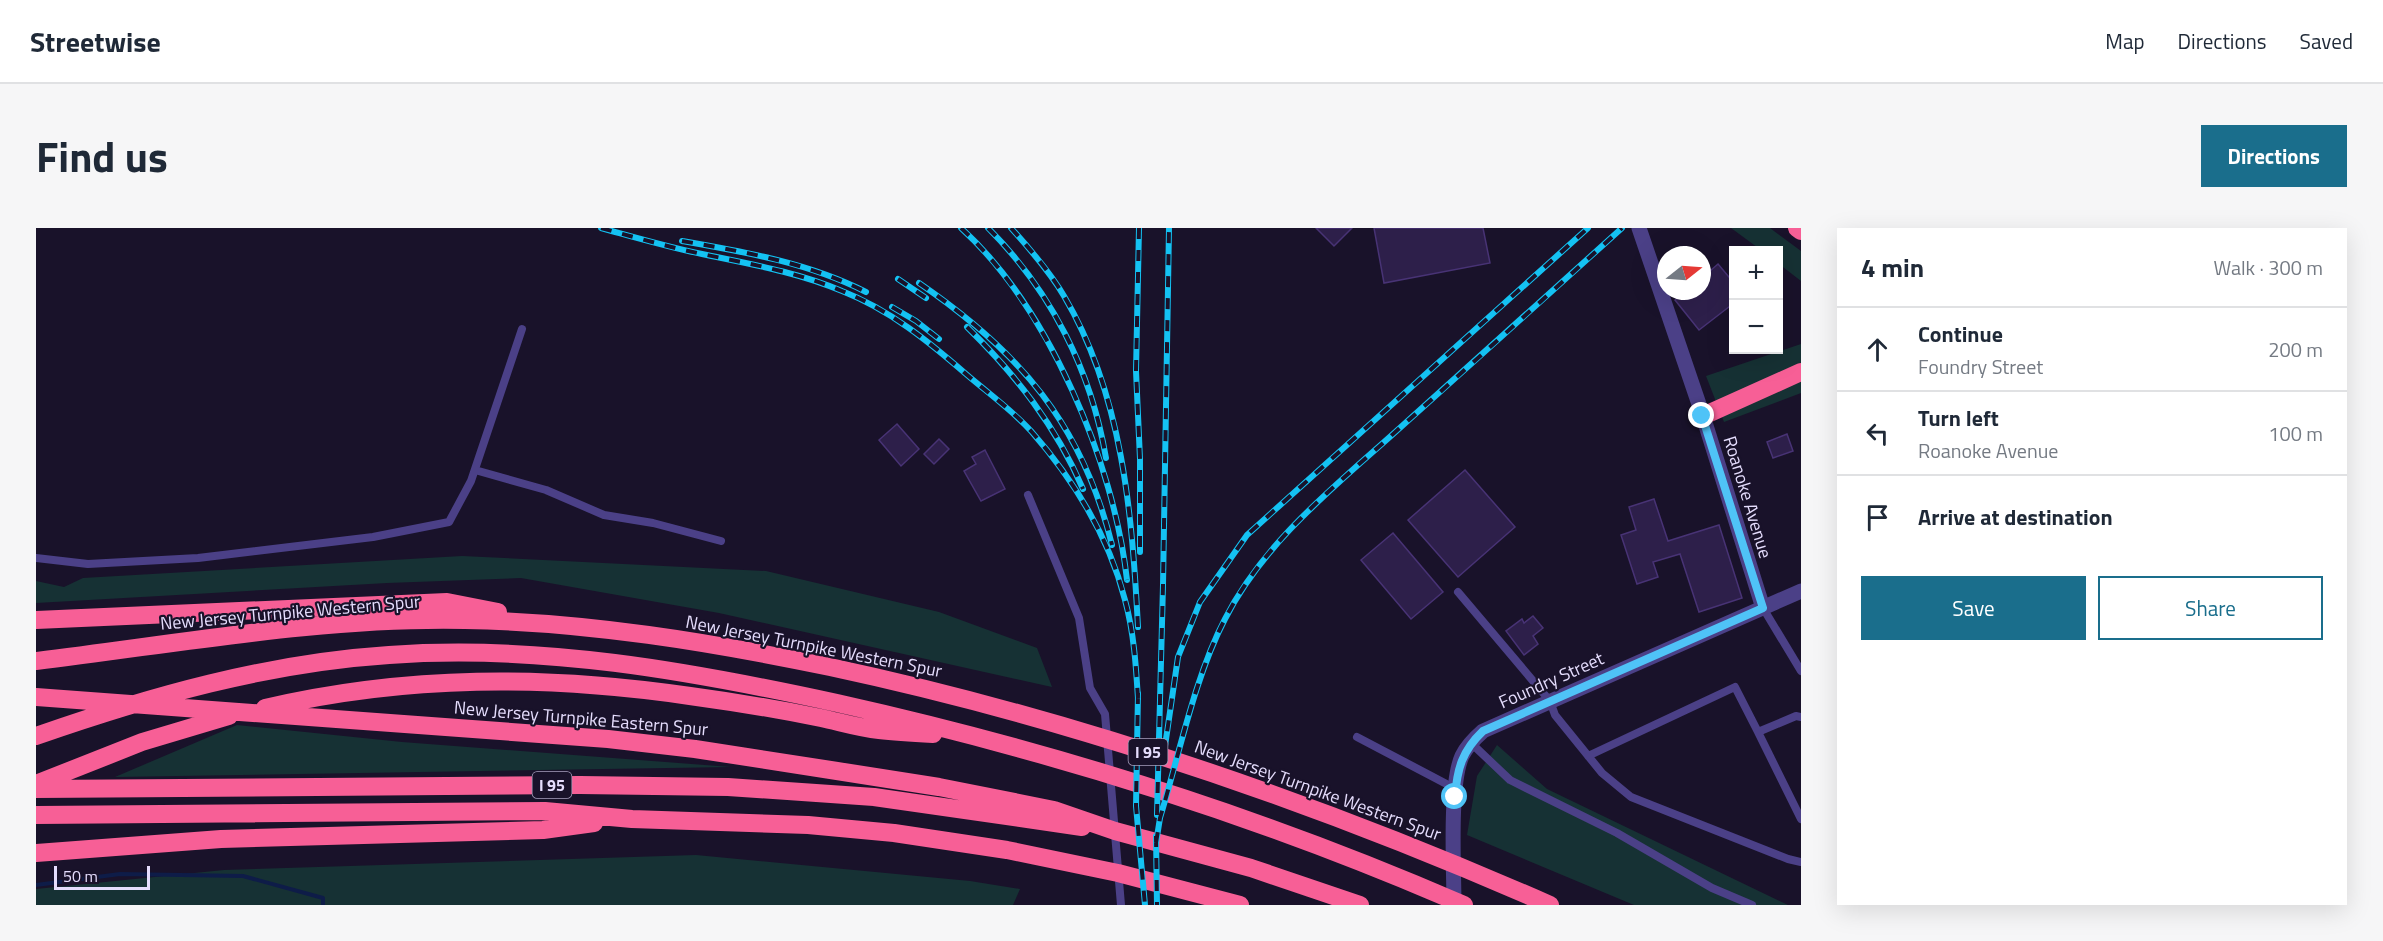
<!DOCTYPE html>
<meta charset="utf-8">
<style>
body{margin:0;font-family:"Titillium Web",sans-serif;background:#f6f6f7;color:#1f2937}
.controls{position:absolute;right:18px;top:18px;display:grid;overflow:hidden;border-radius:0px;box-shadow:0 6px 24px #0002}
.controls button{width:54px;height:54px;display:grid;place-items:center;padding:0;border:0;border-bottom:2px solid #e0e1e3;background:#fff;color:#1f2937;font:30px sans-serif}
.compass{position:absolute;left:1621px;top:18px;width:54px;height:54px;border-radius:50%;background:#fff;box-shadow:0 6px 24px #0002;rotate:73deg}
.scale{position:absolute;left:18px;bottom:15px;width:96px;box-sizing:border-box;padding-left:6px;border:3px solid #e5ddfd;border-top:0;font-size:16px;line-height:21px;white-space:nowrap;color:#e5ddfd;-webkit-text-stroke:4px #19122a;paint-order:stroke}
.stop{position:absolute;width:18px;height:18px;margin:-14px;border:4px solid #4fc3f7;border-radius:50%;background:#fff}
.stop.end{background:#4fc3f7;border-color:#fff;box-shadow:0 2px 6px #0008}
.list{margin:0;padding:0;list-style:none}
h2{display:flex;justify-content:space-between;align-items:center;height:78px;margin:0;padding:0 24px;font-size:26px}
h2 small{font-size:20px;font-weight:400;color:#747a83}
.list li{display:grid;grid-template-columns:39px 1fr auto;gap:18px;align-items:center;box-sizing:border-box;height:84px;padding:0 24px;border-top:2px solid #e0e1e3}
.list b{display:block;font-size:22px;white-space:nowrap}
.list p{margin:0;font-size:20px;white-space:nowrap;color:#747a83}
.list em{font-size:20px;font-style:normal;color:#747a83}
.actions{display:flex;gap:12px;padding:18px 24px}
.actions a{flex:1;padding:14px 0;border:2px solid #1a6e8c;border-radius:0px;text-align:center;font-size:21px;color:#1a6e8c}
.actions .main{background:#1a6e8c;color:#fff}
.icon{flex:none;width:33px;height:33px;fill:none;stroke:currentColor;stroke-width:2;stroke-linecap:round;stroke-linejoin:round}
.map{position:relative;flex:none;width:1765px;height:677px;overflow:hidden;border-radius:0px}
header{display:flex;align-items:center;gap:36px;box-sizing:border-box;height:84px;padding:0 30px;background:#fff;border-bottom:2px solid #e0e1e3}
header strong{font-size:28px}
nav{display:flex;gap:33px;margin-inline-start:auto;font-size:21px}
.intro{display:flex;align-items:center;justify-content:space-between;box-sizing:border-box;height:144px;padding:0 36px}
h1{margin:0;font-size:42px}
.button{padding:15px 27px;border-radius:0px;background:#1a6e8c;color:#fff;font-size:21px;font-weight:700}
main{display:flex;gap:36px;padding:0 36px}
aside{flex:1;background:#fff;border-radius:0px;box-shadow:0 6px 24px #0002}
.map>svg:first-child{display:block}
.green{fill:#163134}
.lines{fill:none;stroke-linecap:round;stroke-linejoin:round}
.stream{stroke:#0e1c48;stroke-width:4}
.building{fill:#2d1f4a;stroke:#483375;stroke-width:1.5}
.service{stroke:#4b4087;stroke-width:8}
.minor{stroke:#4b4087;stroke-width:15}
.motorway{stroke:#f75f96;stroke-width:18}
.rail-casing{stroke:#14c2f3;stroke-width:6}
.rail{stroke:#19122a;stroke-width:4;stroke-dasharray:11;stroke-linecap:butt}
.route{stroke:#4fc3f7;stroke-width:8}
.labels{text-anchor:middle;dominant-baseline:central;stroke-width:4.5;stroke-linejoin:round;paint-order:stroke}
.shield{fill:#19122a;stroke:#a8a0be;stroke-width:1.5}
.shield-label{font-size:16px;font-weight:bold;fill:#e5ddfd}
.street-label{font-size:18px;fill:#e5ddfd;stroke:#19122a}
</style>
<header>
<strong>Streetwise</strong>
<nav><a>Map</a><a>Directions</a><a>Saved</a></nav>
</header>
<div class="intro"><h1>Find us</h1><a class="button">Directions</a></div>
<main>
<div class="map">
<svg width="1765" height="677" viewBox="0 0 1765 677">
<rect width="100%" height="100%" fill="#19122a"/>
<path class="green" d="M1695,0H1734L1765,23V53L1743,36L1742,22H1725Z
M1765,116V165L1688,194L1670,148Z
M426,328L730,343L903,384L1001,420L1016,459L683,385L485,350L351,355L0,375V353L28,359L47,350Z
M201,497L366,514L695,539L79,549Z
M1461,517L1511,561L1752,677H1598L1431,607L1441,548Z
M660,627L934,653L984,661L977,677H0V661L188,642Z"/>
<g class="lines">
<path class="stream" d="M0,657L84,646L207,648L287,670V677"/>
</g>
<path class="building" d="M1280,0H1316L1298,18Z
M1338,0H1447L1454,35L1348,55Z
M1682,36L1698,55V75L1663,102L1639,72L1650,63H1666V50Z
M861,196L883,221L865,238L843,212Z
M1751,206L1757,223L1737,230L1731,214Z
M903,211L913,221L898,236L888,226Z
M949,222L969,261L945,273L928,243L940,236L936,229Z
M1429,242L1479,299L1422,349L1372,292Z
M1618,271L1632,313L1683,297L1706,370L1663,384L1644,326L1617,334L1622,349L1601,356L1585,307L1600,302L1593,279Z
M1357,305L1407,364L1375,391L1325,332Z
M1497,388L1507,400L1497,408L1502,416L1488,427L1470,403L1486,391L1488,395Z"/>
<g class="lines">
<path class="service" d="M439,242L510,262L568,287L617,295L685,313
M992,267L1043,390L1054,460L1069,486L1085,677
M0,330L52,336L162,330L337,309L413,294L435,253L486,101
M1422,364L1514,473L1519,487L1566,545L1595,569L1752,631L1765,634
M1727,380L1765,443
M1722,504L1765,591
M1321,509L1420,561
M1435,515L1474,552L1581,605L1676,660L1716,677
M1552,528L1699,459L1722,504L1760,488L1765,489"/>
<path class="minor" d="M1603,0L1667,188L1727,380
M1418,677C1418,642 1413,557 1426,528C1431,518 1439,510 1447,503L1765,363"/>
<path class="motorway" d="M1761,0L1765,3
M1667,188L1765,144
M0,392L411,374L462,384
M0,433C142,416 285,389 429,392C551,394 674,414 794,439C1042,492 1282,575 1514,677
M0,469L572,511L659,521L801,543L903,559L1018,582L1079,603L1215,640L1324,677
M229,480C371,447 510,447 654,468C698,474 741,481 785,490C804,494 823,500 843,502C861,504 879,505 897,506
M0,508C115,468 231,435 353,427C504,416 654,443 801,475C1016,523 1226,589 1428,677
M0,556L106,514L193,488
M0,561L544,557L692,559L838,569L1046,599
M0,587L509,583L596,591L772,597L858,605L971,622L1082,645L1204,677
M0,625L185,611L507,602L558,595"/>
<defs>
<path id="rail" d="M565,0C598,9 632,19 666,26C714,36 761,44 806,63C854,82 892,113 930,146C952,165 976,182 995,203C1038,252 1073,309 1089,372C1098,405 1100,438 1102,471
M925,0C1013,80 1078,235 1091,352
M952,0C1015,63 1055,142 1070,230
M975,0C994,21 1014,44 1028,68C1087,168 1096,286 1102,399
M1103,0L1100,143L1104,231V324
M646,13C709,24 773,35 830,64
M862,51L890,70
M883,55C984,124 1046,196 1076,317
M856,79L880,93L903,111
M931,99C980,147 1020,198 1047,261
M1102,465L1100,578L1109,677
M1128,525L1142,429L1164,374L1211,307L1552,0
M1121,587L1127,357L1133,0
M1120,608L1121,677
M1120,615L1124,590C1143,527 1159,448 1189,391C1229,312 1302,256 1366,198C1440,132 1513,66 1586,0"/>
</defs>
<use href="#rail" class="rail-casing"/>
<use href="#rail" class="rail"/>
</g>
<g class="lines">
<path class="route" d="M1419,569C1421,541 1426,523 1447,503L1727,380L1666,188"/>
</g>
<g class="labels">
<g class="shield">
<rect x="1092.5" y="511" width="39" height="26" rx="4.5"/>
<rect x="496.5" y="544" width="39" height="26" rx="4.5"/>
</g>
<g class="shield-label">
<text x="1112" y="524">I 95</text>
<text x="516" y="557">I 95</text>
</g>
<g class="street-label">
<text transform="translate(1712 269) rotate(73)">Roanoke Avenue</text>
<text transform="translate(254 384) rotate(-5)">New Jersey Turnpike Western Spur</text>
<text transform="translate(778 418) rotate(11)">New Jersey Turnpike Western Spur</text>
<text transform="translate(1515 452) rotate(-24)">Foundry Street</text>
<text transform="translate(545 490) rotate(5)">New Jersey Turnpike Eastern Spur</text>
<text transform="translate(1282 562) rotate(20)">New Jersey Turnpike Western Spur</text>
</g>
</g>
</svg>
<div class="controls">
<button>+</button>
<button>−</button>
</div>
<svg class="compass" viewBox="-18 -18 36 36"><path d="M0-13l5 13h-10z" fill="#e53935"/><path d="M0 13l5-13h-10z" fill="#747a83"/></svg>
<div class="scale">50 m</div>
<div class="stop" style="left:1419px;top:569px"></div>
<div class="stop end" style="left:1666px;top:188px"></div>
</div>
<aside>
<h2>4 min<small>Walk · 300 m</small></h2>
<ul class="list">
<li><svg class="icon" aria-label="ahead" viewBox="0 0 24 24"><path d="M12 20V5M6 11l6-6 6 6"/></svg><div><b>Continue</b><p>Foundry Street</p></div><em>200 m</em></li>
<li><svg class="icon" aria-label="left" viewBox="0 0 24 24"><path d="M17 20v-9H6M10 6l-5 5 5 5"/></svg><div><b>Turn left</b><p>Roanoke Avenue</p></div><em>100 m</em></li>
<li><svg class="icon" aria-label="arrive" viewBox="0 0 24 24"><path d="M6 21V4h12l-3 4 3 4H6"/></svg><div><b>Arrive at destination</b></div></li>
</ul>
<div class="actions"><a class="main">Save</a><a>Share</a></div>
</aside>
</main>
